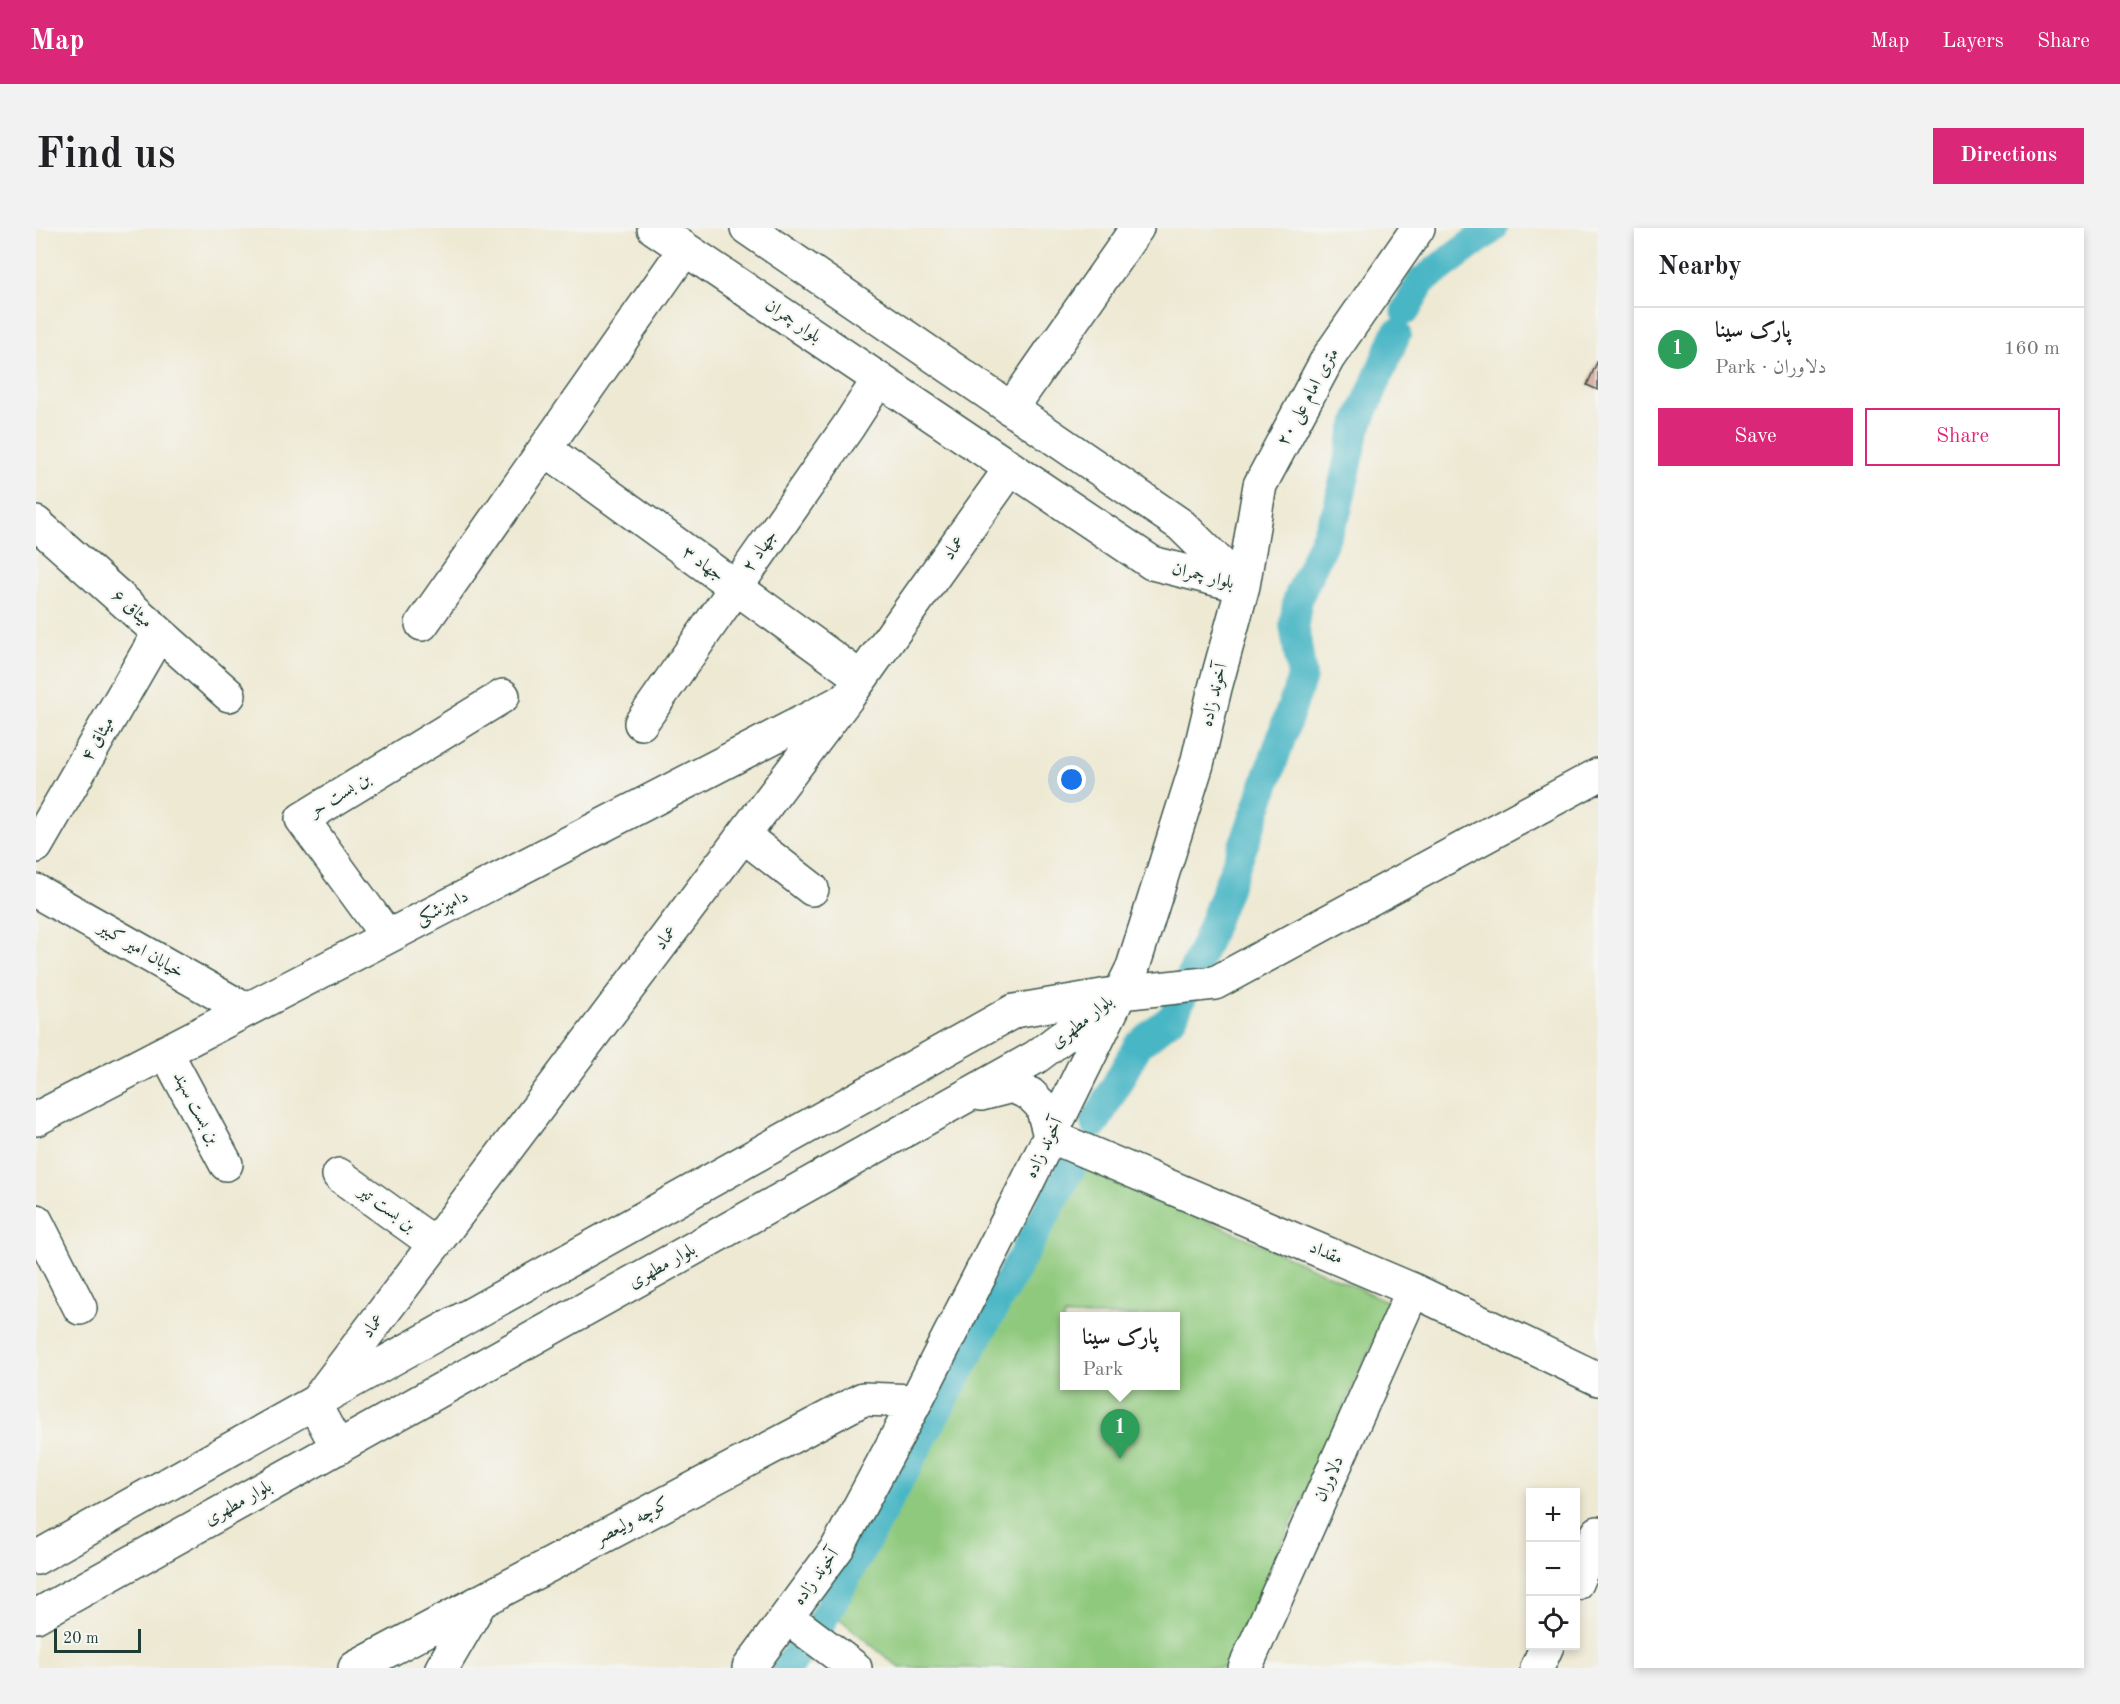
<!DOCTYPE html>
<meta charset="utf-8">
<style>
body{margin:0;font-family:"Old Standard TT",Amiri,serif;background:#f2f2f2;color:#202124}
.controls{position:absolute;right:18px;bottom:18px;display:grid;overflow:hidden;border-radius:0px;box-shadow:0 3px 9px #0003}
.controls button{width:54px;height:54px;display:grid;place-items:center;padding:0;border:0;border-bottom:2px solid #e0e0e0;background:#fff;color:#202124;font:30px sans-serif}
.scale{position:absolute;left:18px;bottom:15px;width:87px;box-sizing:border-box;padding-left:6px;border:3px solid #1f3d34;border-top:0;font-size:16px;line-height:21px;white-space:nowrap;color:#1f3d34;-webkit-text-stroke:4px #f6f6f2;paint-order:stroke}
.you{position:absolute;left:1036px;top:552px;width:21px;height:21px;margin:-15px;border:4px solid #fff;border-radius:50%;background:#1a73e8;box-shadow:0 0 0 9px #1a73e833}
.badge{display:grid;place-items:center;width:39px;height:39px;border-radius:50%;background:#db2777;color:#fff;font-size:20px;font-weight:700}
.pin{position:absolute;translate:-50% -50px;filter:drop-shadow(0 2px 3px #0008)}
.pin::after{content:'';position:absolute;top:32px;width:21px;height:18px;background:inherit;clip-path:polygon(0 0,100% 0,50% 100%)}
.popup{position:absolute;left:1024px;top:1084px;width:120px;height:78px;box-sizing:border-box;display:grid;place-content:center;border-radius:0px;background:#fff;filter:drop-shadow(0 2px 4px #0005);font-size:20px;white-space:nowrap;color:#757577}
.popup b{font-size:22px;color:#202124}
.popup::after{content:'';position:absolute;left:50%;top:100%;margin-left:-12px;border:12px solid transparent;border-top-color:#fff}
.list{margin:0;padding:0;list-style:none}
h2{display:flex;justify-content:space-between;align-items:center;height:78px;margin:0;padding:0 24px;font-size:26px}
h2 small{font-size:20px;font-weight:400;color:#757577}
.list li{display:grid;grid-template-columns:39px 1fr auto;gap:18px;align-items:center;box-sizing:border-box;height:84px;padding:0 24px;border-top:2px solid #e0e0e0}
.list b{display:block;font-size:22px;white-space:nowrap}
.list p{margin:0;font-size:20px;white-space:nowrap;color:#757577}
.list em{font-size:20px;font-style:normal;color:#757577}
.actions{display:flex;gap:12px;padding:18px 24px}
.actions a{flex:1;padding:14px 0;border:2px solid #db2777;border-radius:0px;text-align:center;font-size:21px;color:#db2777}
.actions .main{background:#db2777;color:#fff}
.icon{flex:none;width:33px;height:33px;fill:none;stroke:currentColor;stroke-width:2;stroke-linecap:round;stroke-linejoin:round}
.map{position:relative;flex:none;width:1562px;height:1440px;overflow:hidden;border-radius:0px}
header{display:flex;align-items:center;gap:36px;box-sizing:border-box;height:84px;padding:0 30px;background:#db2777;color:#fff}
header strong{font-size:28px}
nav{display:flex;gap:33px;margin-inline-start:auto;font-size:21px}
.intro{display:flex;align-items:center;justify-content:space-between;box-sizing:border-box;height:144px;padding:0 36px}
h1{margin:0;font-size:42px}
.button{padding:15px 27px;border-radius:0px;background:#db2777;color:#fff;font-size:21px;font-weight:700}
main{display:flex;gap:36px;padding:0 36px}
aside{flex:1;background:#fff;border-radius:0px;box-shadow:0 3px 9px #0003}
.map>svg:first-child{display:block}
.green{fill:#8fc97d;stroke:#578358;stroke-width:1.5;fill-rule:evenodd}
.lines{fill:none;stroke-linecap:round;stroke-linejoin:round}
.canal{stroke:#49b6c5;stroke-width:30}
.building{fill:#d3a095}
.minor-casing{stroke:#3e574c;stroke-width:36}
.minor{stroke:#fff;stroke-width:33}
.labels{text-anchor:middle;dominant-baseline:central;stroke-width:4.5;stroke-linejoin:round;paint-order:stroke}
.street-label{font-size:18px;fill:#1f3d34;stroke:#f6f6f2}
</style>
<header>
<strong>Map</strong>
<nav><a>Map</a><a>Layers</a><a>Share</a></nav>
</header>
<div class="intro"><h1>Find us</h1><a class="button">Directions</a></div>
<main>
<div class="map">
<svg width="1562" height="1440" viewBox="0 0 1562 1440">
<rect width="100%" height="100%" fill="#f6f6f2"/>
<filter id="ink" filterUnits="userSpaceOnUse"><feTurbulence type="fractalNoise" baseFrequency=".0167" numOctaves="2"/><feDisplacementMap in="SourceGraphic" scale="12" xChannelSelector="R" yChannelSelector="G"/><feConvolveMatrix kernelMatrix="1 2 1 2 8 2 1 2 1" color-interpolation-filters="sRGB"/></filter>
<filter id="wash" filterUnits="userSpaceOnUse"><feTurbulence type="fractalNoise" baseFrequency=".008" numOctaves="4" result="noise"/><feDisplacementMap in="SourceGraphic" scale="24" xChannelSelector="R" yChannelSelector="G"/><feGaussianBlur stdDeviation="1.35" result="paint"/><feColorMatrix in="noise" values="0 0 0 0 0 0 0 0 0 0 0 0 0 0 0 0 0 1.4 0 .05"/><feComposite in="paint" operator="in"/></filter>
<g filter="url(#wash)">
<rect width="100%" height="100%" fill="#eee9d3"/>
<path class="green" d="M1046,936L1355,1075L1190,1440H863L798,1386ZM1028,1088H1140V1158H1028Z"/>
<g class="lines">
<path class="canal" d="M1370,82L1385,54L1457,0
M1059,895L1102,817L1137,789L1171,712L1217,592L1266,449L1258,396L1262,370L1301,283L1319,203L1360,106
M750,1440L782,1400L1037,936"/>
</g>
<g id="blocks">
<path class="building" d="M1562,132V162L1551,157Z"/>
</g>
</g>
<g filter="url(#ink)">
<use href="#blocks" fill-opacity="0" stroke="#3e574c" stroke-width="1.5"/>
<g class="lines">
<defs>
<path id="minor" d="M618,0L1116,335L1207,358
M711,0L1145,297L1205,356
M975,181L1101,0
M509,221L825,450
M0,295L193,467
M386,396L649,21
M605,495L812,199L843,151
M708,608L776,661
M0,618L123,405
M0,663L210,782
M351,708L266,591L467,468
M130,824L190,936
M945,866L976,858L994,866L1006,878L1014,908L1377,1062L1562,1151
M0,891L803,475
M303,947L399,1016
M0,993L44,1080
M302,1220L278,1176L811,470L975,240
M0,1330L978,783L1084,765L1179,755L1562,547
M1540,1355L1562,1305
M0,1388L1000,829L1078,770
M751,1389L819,1440
M319,1440L827,1171L880,1173
M406,1440L445,1373
M713,1440L802,1319L880,1173L990,957L1097,739L1161,536L1179,460L1207,358L1224,257L1292,130L1382,0
M1209,1440L1377,1062
M1501,1440L1511,1418"/>
</defs>
<use href="#minor" class="minor-casing"/>
<use href="#minor" class="minor"/>
</g>
</g>
<g class="labels">
<g class="street-label">
<text transform="translate(757 93) rotate(34)">بلوار چمران</text>
<text transform="translate(1272 169) rotate(-61)">۲۰ متری امام علی</text>
<text transform="translate(918 320) rotate(-55)">عماد</text>
<text transform="translate(724 323) rotate(-55)">جهاد ۲</text>
<text transform="translate(667 336) rotate(36)">جهاد ۳</text>
<text transform="translate(1167 348) rotate(14)">بلوار چمران</text>
<text transform="translate(96 381) rotate(42)">میثاق ۶</text>
<text transform="translate(1178 467) rotate(-76)">آخوند زاده</text>
<text transform="translate(62 511) rotate(-60)">میثاق ۴</text>
<text transform="translate(304 567) rotate(-32)">بن بست حر</text>
<text transform="translate(406 680) rotate(-27)">دامپزشکی</text>
<text transform="translate(630 710) rotate(-53)">عماد</text>
<text transform="translate(105 722) rotate(30)">خیابان امیر کبیر</text>
<text transform="translate(1046 794) rotate(-38)">بلوار مطهری</text>
<text transform="translate(160 880) rotate(62)">بن بست سهند</text>
<text transform="translate(1008 920) rotate(-64)">آخوند زاده</text>
<text transform="translate(351 981) rotate(36)">بن بست تیر</text>
<text transform="translate(1290 1025) rotate(23)">مقداد</text>
<text transform="translate(626 1038) rotate(-29)">بلوار مطهری</text>
<text transform="translate(337 1098) rotate(-53)">عماد</text>
<text transform="translate(1293 1251) rotate(-66)">دلاوران</text>
<text transform="translate(202 1275) rotate(-29)">بلوار مطهری</text>
<text transform="translate(596 1293) rotate(-28)">کوچه ولیعصر</text>
<text transform="translate(780 1349) rotate(-54)">آخوند زاده</text>
</g>
</g>
</svg>
<div class="controls">
<button>+</button>
<button>−</button>
<button><svg class="icon" aria-label="locate" viewBox="0 0 24 24"><circle cx="12" cy="12" r="6"/><path d="M12 2v4M12 18v4M2 12h4M18 12h4"/></svg></button>
</div>
<div class="scale">20 m</div>
<div class="you"></div>
<div class="pin badge" style="left:1084px;top:1231px;background:#2e9e5b">1</div>
<div class="popup"><b>پارک سینا</b>Park</div>
</div>
<aside>
<h2>Nearby<small></small></h2>
<ul class="list">
<li><span class="badge" style="background:#2e9e5b">1</span><div><b>پارک سینا</b><p>Park · دلاوران</p></div><em>160 m</em></li>
</ul>
<div class="actions"><a class="main">Save</a><a>Share</a></div>
</aside>
</main>
